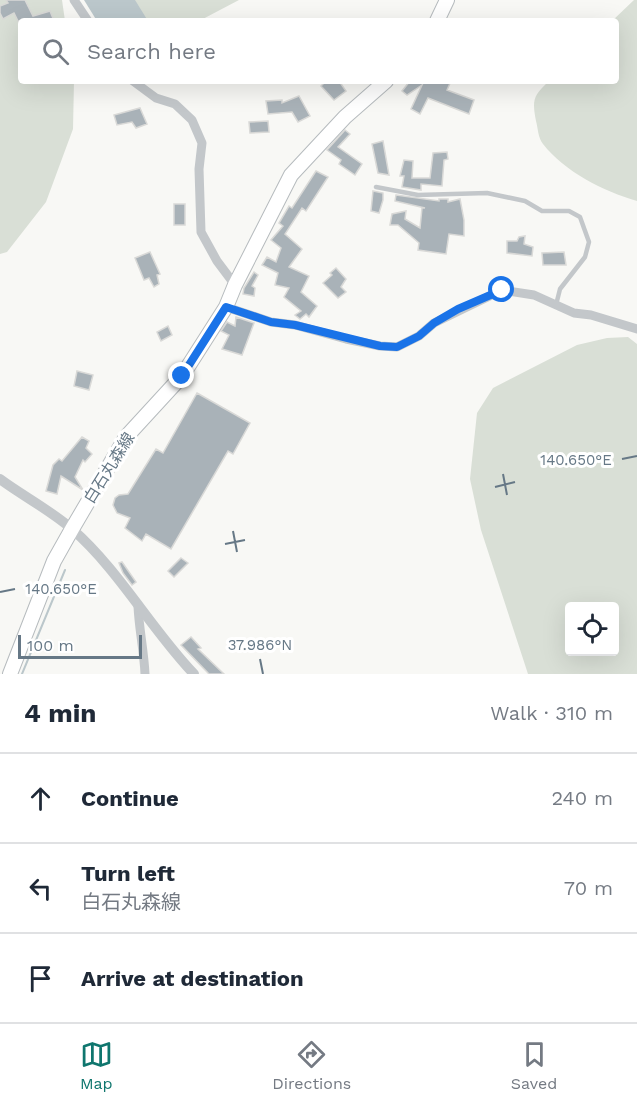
<!DOCTYPE html>
<meta charset="utf-8">
<style>
body{margin:0;font-family:"Work Sans","Noto Sans JP",sans-serif;background:#f6f6f7;color:#1f2937}
.controls{position:absolute;right:18px;bottom:18px;display:grid;overflow:hidden;border-radius:6px;box-shadow:0 6px 24px #0002}
.controls button{width:54px;height:54px;display:grid;place-items:center;padding:0;border:0;border-bottom:2px solid #e0e1e3;background:#fff;color:#1f2937;font:30px sans-serif}
.scale{position:absolute;left:18px;bottom:15px;width:124px;box-sizing:border-box;padding-left:6px;border:3px solid #667886;border-top:0;font-size:16px;line-height:21px;white-space:nowrap;color:#667886;-webkit-text-stroke:4px #fff;paint-order:stroke}
.stop{position:absolute;width:18px;height:18px;margin:-14px;border:4px solid #1a73e8;border-radius:50%;background:#fff}
.stop.end{background:#1a73e8;border-color:#fff;box-shadow:0 2px 6px #0008}
.list{margin:0;padding:0;list-style:none}
h2{display:flex;justify-content:space-between;align-items:center;height:78px;margin:0;padding:0 24px;font-size:26px}
h2 small{font-size:20px;font-weight:400;color:#747a83}
.list li{display:grid;grid-template-columns:39px 1fr auto;gap:18px;align-items:center;box-sizing:border-box;height:90px;padding:0 24px;border-top:2px solid #e0e1e3}
.list b{display:block;font-size:22px;white-space:nowrap}
.list p{margin:0;font-size:20px;white-space:nowrap;color:#747a83}
.list em{font-size:20px;font-style:normal;color:#747a83}
.icon{flex:none;width:33px;height:33px;fill:none;stroke:currentColor;stroke-width:2;stroke-linecap:round;stroke-linejoin:round}
.map{position:relative;flex:none;width:637px;height:674px;overflow:hidden}
.search{position:absolute;background:#fff;box-shadow:0 6px 24px #0002;left:18px;right:18px;top:18px;height:66px;display:flex;align-items:center;gap:15px;box-sizing:border-box;padding:0 21px;border-radius:6px;color:#747a83;font-size:22px}
.sheet{height:348px;background:#fff}
nav{display:flex;justify-content:space-around;align-items:center;box-sizing:border-box;height:84px;border-top:2px solid #e0e1e3;background:#fff;font-size:16px;color:#747a83}
nav a{display:grid;justify-items:center;gap:3px}
nav .on{color:#0f766e}
.map>svg:first-child{display:block}
.green{fill:#d9dfd6;fill-rule:evenodd}
.water{fill:#bbc7cb}
.lines{fill:none;stroke-linecap:round;stroke-linejoin:round}
.stream{stroke:#bbc7cb;stroke-width:2}
.building{fill:#a9b2b8;stroke:#d9d9d7;stroke-width:1.5}
.primary-casing{stroke:#b6bbbe;stroke-width:16}
.service{stroke:#c3c7ca;stroke-width:4.5}
.minor{stroke:#c3c7ca;stroke-width:9}
.tertiary{stroke:#c3c7ca;stroke-width:10}
.primary{stroke:#fff;stroke-width:14}
.route{stroke:#1a73e8;stroke-width:8}
.ticks{fill:none;stroke:#667886;stroke-width:2}
.labels{text-anchor:middle;dominant-baseline:central;stroke-width:6;stroke-linejoin:round;paint-order:stroke}
.street-label{font-size:16px;fill:#667886;stroke:#fff}
.ticks-label{font-size:15px;text-anchor:middle;fill:#667886;stroke:#fff;stroke-width:6;stroke-linejoin:round;paint-order:stroke}
</style>
<div class="map">
<svg width="637" height="674" viewBox="0 0 637 674">
<rect width="100%" height="100%" fill="#f8f8f5"/>
<path class="green" d="M0,0H62L65,21H21V81H74L73,129L46,202L7,252L0,254Z
M107,0H239L199,21H153L115,16Z
M634,0H637V201C603,191 565,172 543,144C538,138 538,128 536,121C532,100 533,96 549,81H616V21H612Z
M628,337L637,344V674H528L481,530L470,479L477,413L493,388L577,345L607,338ZM614,606V652H570V606Z"/>
<path class="water" d="M84,0H135L148,21H97Z"/>
<g class="lines">
<path class="stream" d="M22,674L65,570"/>
</g>
<path class="building" d="M6,0H25L33,16L50,11L54,21H18L14,13L3,19L0,13V6L8,3Z
M326,81H339L346,91L334,100L321,86Z
M410,81H451L447,90L474,100L469,114L428,98L420,114L411,109L422,85L407,95L402,91Z
M299,96L310,116L298,122L292,112L268,114L266,101L282,100V103Z
M140,108L147,124L136,128L132,122L117,125L114,115Z
M268,121L269,132L250,133L249,122Z
M345,130L350,134L338,147L362,164L355,175L339,164L341,160L327,150Z
M383,141L389,175L378,173L372,144Z
M447,152L448,159L444,160L442,186L421,184V190L402,187L404,176H400L404,160L413,161L412,178H430L433,153Z
M316,171L328,177L306,211L302,208L285,234L302,249L289,267L309,276L301,292L317,306L309,317L306,314L300,319L295,315L301,311L284,297L289,288L275,285L278,273L262,265L267,257L276,262L281,248L271,240L283,226L279,223L289,206L292,208Z
M373,191L383,193V200L379,213L371,211Z
M396,195L439,201V199H448V202L460,199L464,220V236L449,234L446,254L418,250L419,243L398,225H390L392,214L406,211L405,219L420,228L422,208H425L395,201Z
M174,204H185V225H174Z
M525,236L524,244L533,247L532,256L507,253V241H517L519,237Z
M150,252L160,274L157,275L159,284L154,287L149,278L144,280L135,258Z
M564,252L566,265H543L542,253Z
M336,268L346,279L341,287L346,292L338,298L323,283L332,275L330,273Z
M254,272L258,275L252,286L255,288L254,296L243,294L244,288Z
M236,317L254,323L242,355L222,349L229,335L221,331L227,322L235,326Z
M168,326L172,335L161,341L157,332Z
M77,371L93,375L89,390L74,386Z
M197,393L250,423L233,454L228,451L171,549L146,534L142,541L125,528L130,518L117,513L113,505L115,498L119,495L128,494L156,449L163,453Z
M82,437L89,441L86,448L92,454L85,462L83,460L75,477L83,490L61,476L57,494L46,491L53,465L59,459L62,461Z
M181,558L188,563L174,577L168,571Z
M122,562L136,582L132,585L123,573L119,563Z
M191,637L201,648L198,649L224,674H209L181,645Z"/>
<g class="lines">
<defs>
<path id="primary" d="M437,21L447,0
M10,674L54,561L72,529L126,437L182,376L226,307L235,285L291,175L345,117L386,81"/>
</defs>
<use href="#primary" class="primary-casing"/>
<path class="service" d="M376,187L418,195L487,193L525,201L542,211H569L580,217L589,242L585,257L560,289L556,305"/>
<path class="minor" d="M74,0L88,21
M133,81L156,98L175,104L192,120L202,143L199,169L201,232L217,261L235,285
M226,307L271,322L295,325L346,339L380,346L397,347L419,336L434,323L502,290L534,295L574,313L591,315L637,329
M138,606C139,629 144,651 145,674"/>
<path class="tertiary" d="M0,479C23,496 50,510 72,529C119,570 151,629 194,674"/>
<use href="#primary" class="primary"/>
</g>
<g class="lines">
<path class="route" d="M182,376L226,307L271,322L295,325L380,346L397,347L419,336L434,323L458,309L502,290"/>
</g>
<path class="ticks" d="M622,459L637,456M503,474L507,495M495,487L515,482M233,531L237,552M225,544L245,540M0,592L15,589M260,659L263,674"/>
<g class="labels">
<g class="street-label">
<text transform="translate(109 468) rotate(-58)">白石丸森線</text>
</g>
</g>
<g class="ticks-label">
<text x="576" y="465">140.650°E</text>
<text x="61" y="594">140.650°E</text>
<text x="260" y="650">37.986°N</text>
</g>
</svg>
<div class="controls">
<button><svg class="icon" aria-label="locate" viewBox="0 0 24 24"><circle cx="12" cy="12" r="6"/><path d="M12 2v4M12 18v4M2 12h4M18 12h4"/></svg></button>
</div>
<div class="scale">100 m</div>
<div class="stop" style="left:502px;top:290px"></div>
<div class="stop end" style="left:182px;top:376px"></div>
<div class="search"><svg class="icon" aria-label="search" viewBox="0 0 24 24"><circle cx="10" cy="10" r="6"/><path d="M15 15l6 6"/></svg>Search here</div>
</div>
<section class="sheet">
<h2>4 min<small>Walk · 310 m</small></h2>
<ul class="list">
<li><svg class="icon" aria-label="ahead" viewBox="0 0 24 24"><path d="M12 20V5M6 11l6-6 6 6"/></svg><div><b>Continue</b></div><em>240 m</em></li>
<li><svg class="icon" aria-label="left" viewBox="0 0 24 24"><path d="M17 20v-9H6M10 6l-5 5 5 5"/></svg><div><b>Turn left</b><p>白石丸森線</p></div><em>70 m</em></li>
<li><svg class="icon" aria-label="arrive" viewBox="0 0 24 24"><path d="M6 21V4h12l-3 4 3 4H6"/></svg><div><b>Arrive at destination</b></div></li>
</ul>
</section>
<nav>
<a class="on"><svg class="icon" aria-label="map" viewBox="0 0 24 24"><path d="M3 6l6-2 6 2 6-2v14l-6 2-6-2-6 2zM9 4v14M15 6v14"/></svg>Map</a>
<a><svg class="icon" aria-label="directions" viewBox="0 0 24 24"><path d="M12 3l9 9-9 9-9-9zM9 14v-3h6M13 9l2 2-2 2"/></svg>Directions</a>
<a><svg class="icon" aria-label="saved" viewBox="0 0 24 24"><path d="M7 4h10v16l-5-4-5 4z"/></svg>Saved</a>
</nav>
